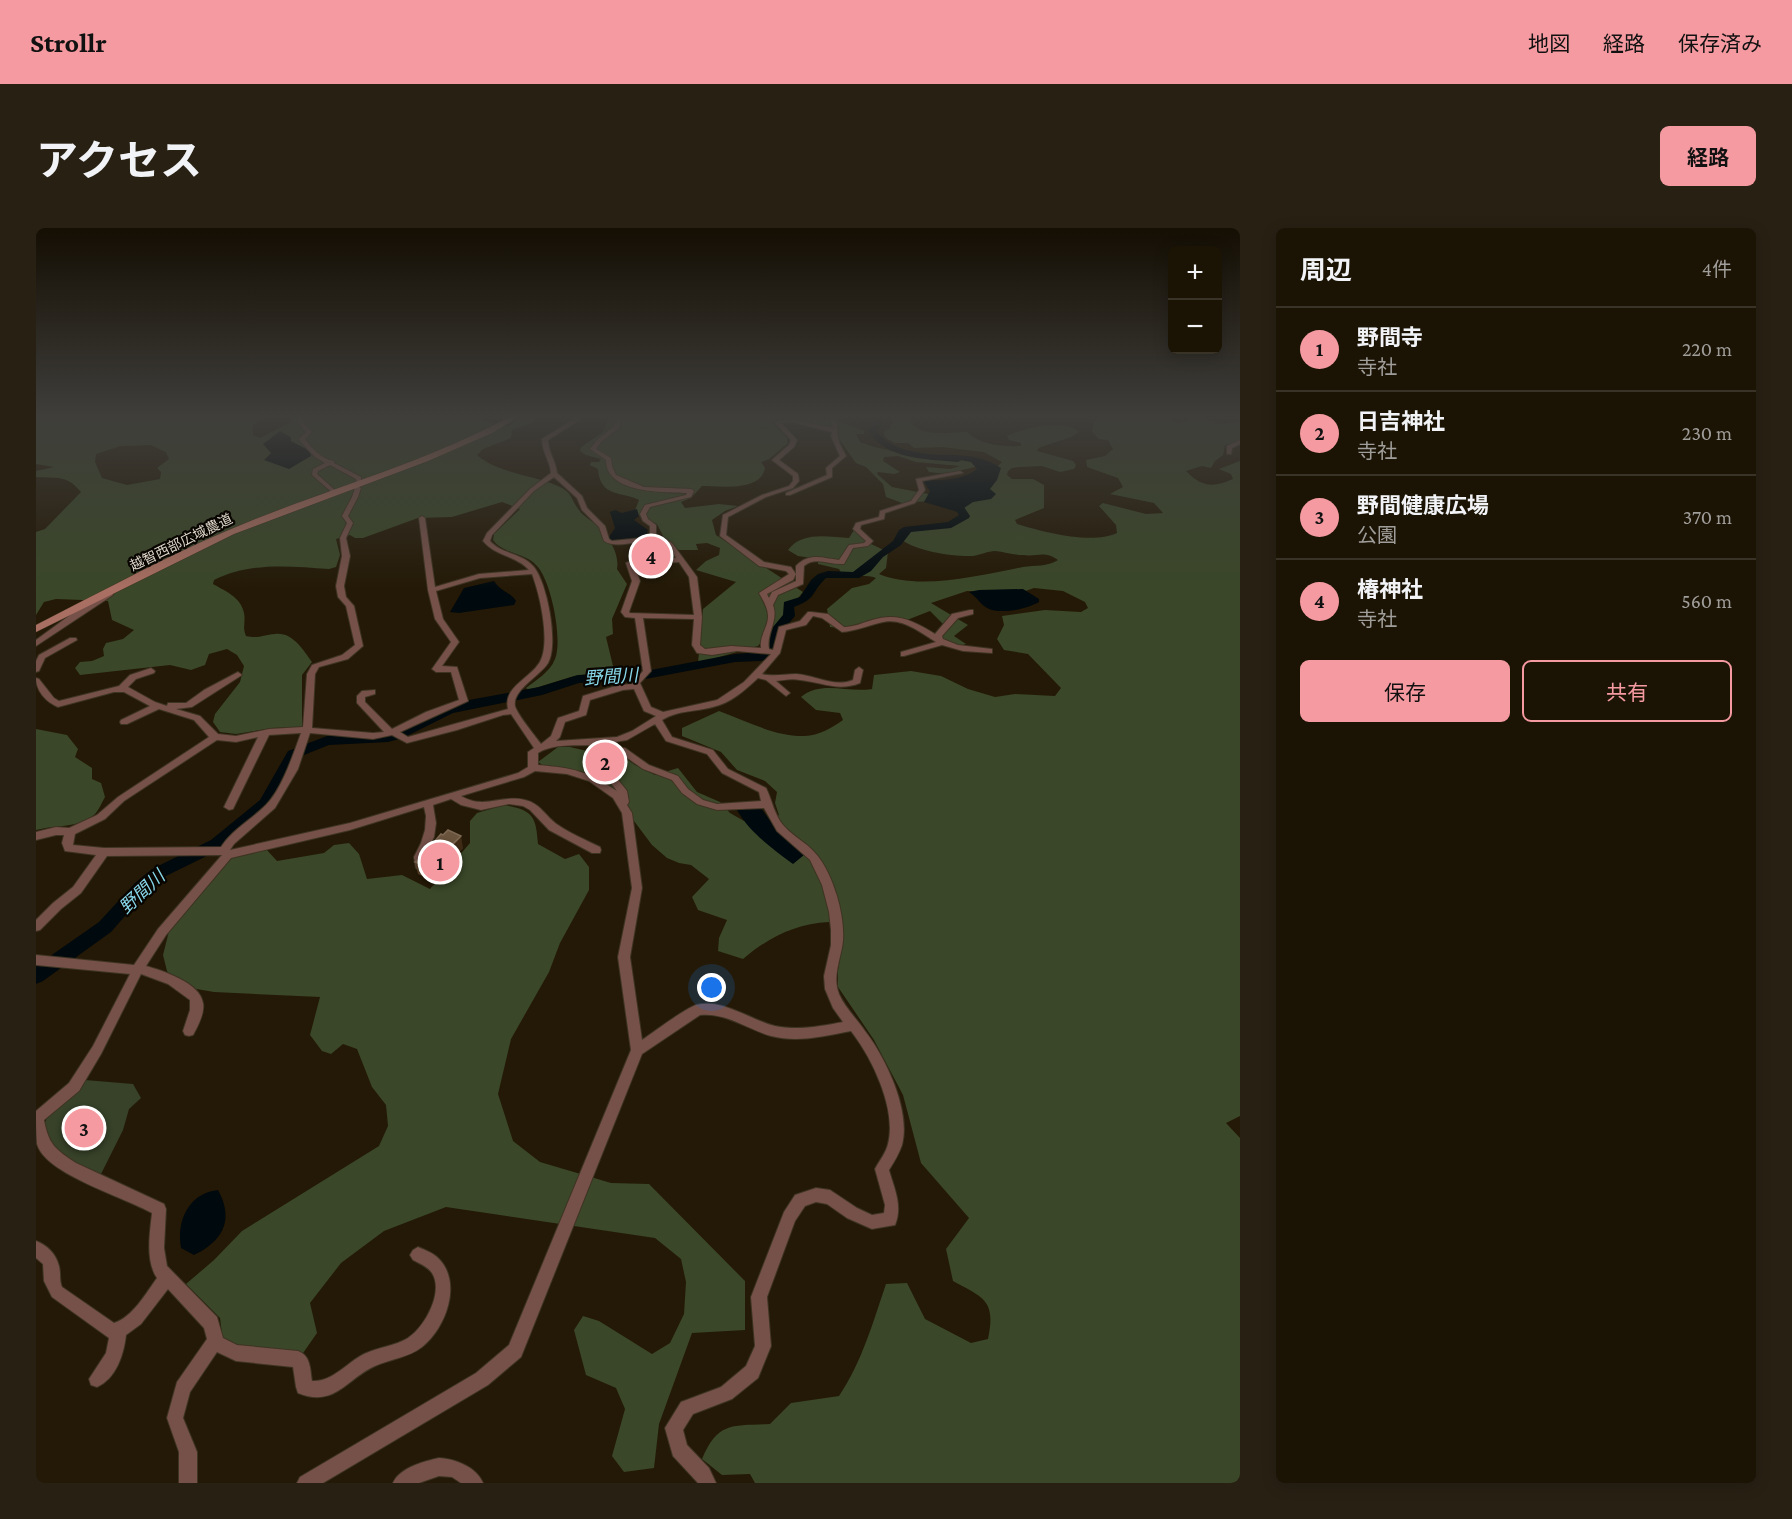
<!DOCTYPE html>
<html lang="ja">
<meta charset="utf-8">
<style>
body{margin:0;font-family:"Crimson Pro","Noto Sans JP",serif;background:#282013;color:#f1f3f6}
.controls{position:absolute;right:18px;top:18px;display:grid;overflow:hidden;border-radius:9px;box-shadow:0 3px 15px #0003}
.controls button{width:54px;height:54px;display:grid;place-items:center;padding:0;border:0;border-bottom:2px solid #393226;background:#1b1304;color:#f1f3f6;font:30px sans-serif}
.you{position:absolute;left:676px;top:760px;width:21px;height:21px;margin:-15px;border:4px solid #fff;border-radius:50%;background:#1a73e8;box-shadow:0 0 0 9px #1a73e833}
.badge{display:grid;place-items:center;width:39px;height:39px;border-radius:50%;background:#f49aa0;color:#111;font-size:20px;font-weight:700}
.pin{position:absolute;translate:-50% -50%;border:3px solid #fff;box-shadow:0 2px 6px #0006}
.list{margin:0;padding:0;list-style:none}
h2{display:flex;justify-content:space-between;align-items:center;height:78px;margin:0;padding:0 24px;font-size:26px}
h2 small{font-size:20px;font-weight:400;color:#a09e9a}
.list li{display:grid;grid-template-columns:39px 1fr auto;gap:18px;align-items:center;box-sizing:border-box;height:84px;padding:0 24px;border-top:2px solid #393226}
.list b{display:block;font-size:22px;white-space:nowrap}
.list p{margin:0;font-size:20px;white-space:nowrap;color:#a09e9a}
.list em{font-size:20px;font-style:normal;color:#a09e9a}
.actions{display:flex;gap:12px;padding:18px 24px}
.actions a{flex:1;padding:14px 0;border:2px solid #f49aa0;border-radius:9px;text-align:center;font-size:21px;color:#f49aa0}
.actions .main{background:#f49aa0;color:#111}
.map{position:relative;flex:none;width:1204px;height:1255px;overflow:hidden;border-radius:9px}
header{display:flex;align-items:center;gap:36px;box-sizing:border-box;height:84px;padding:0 30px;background:#f49aa0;color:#111}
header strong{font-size:28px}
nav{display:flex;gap:33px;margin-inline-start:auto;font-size:21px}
.intro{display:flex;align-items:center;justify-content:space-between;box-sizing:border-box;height:144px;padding:0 36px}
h1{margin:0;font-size:42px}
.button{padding:15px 27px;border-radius:9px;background:#f49aa0;color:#111;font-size:21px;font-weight:700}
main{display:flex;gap:36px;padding:0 36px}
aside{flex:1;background:#1b1304;border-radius:9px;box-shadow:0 3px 15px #0003}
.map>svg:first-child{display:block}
.green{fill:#374229}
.forest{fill:#3a4728;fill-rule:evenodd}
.water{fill:#00090d}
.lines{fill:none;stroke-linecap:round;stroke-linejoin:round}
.river{fill:#00090d;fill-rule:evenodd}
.street-casing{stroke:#3e3422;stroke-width:2}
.secondary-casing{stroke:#3e3422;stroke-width:1}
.street{fill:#755149;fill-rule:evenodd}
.secondary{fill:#a96f62;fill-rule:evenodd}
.wall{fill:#5d442c}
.shaded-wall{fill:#402c16}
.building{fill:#6b543d;stroke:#7d6853;stroke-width:1.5}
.labels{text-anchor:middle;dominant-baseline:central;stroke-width:4.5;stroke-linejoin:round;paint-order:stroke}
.far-street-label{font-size:14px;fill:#ded7cb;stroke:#090501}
.water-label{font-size:18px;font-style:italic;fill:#86d7e9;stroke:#090501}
</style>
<header>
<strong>Strollr</strong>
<nav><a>地図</a><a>経路</a><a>保存済み</a></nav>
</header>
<div class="intro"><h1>アクセス</h1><a class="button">経路</a></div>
<main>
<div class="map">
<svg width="1204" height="1255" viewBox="0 0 1204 1255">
<rect width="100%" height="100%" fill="#241906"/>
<path class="green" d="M49,852L97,856L105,870L93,881L87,902L65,946L50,943L13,919L8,897L12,887Z"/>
<path class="forest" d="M18,186H228L217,197V207L224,210L255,194L257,186H446L447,193L472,198C482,192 490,184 501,187L495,195L476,202L475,210L447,221L441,227C463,246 495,246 522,258C537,265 534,270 543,282C547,288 555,292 561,297C572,307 584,326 581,341L591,356L576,391L577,406L570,409L578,442L538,448L493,462L490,460C500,452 514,444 519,431C527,412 515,351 500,337C489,325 467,326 457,312L458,306L484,281L466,274L416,289L382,290L327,310H319L314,307L300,311L304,327L300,339L293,341C253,338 214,334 178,352L177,356C189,363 205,369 208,385C210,394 206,399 210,408C222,411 227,407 239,406C257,404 267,422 276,434L266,447V499L236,500L200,506L184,504L177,494L179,486L204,454L208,438L201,427L191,421L173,426L169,437L155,442L134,437L44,447L39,440L44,434L56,433L68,428L67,421L70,415L87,411L98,402L76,392L72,373L20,371L8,374L0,387V304L9,301L45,264C30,246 21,251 0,249V243L18,239L0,236V187ZM115,217L130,224L133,231L121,240L125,244L124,251L91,257L66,250L59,234L60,226L84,218Z
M600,186L644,189L651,186C708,186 776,179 828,203V206H820L824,214L838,219L897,232L912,229L929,231L943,238C925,242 912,247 893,244L890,239L914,241L924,238L880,234L862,228L848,229L847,233L864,244L858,246L842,244L841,246L856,259L897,267L893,273L866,275L850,269L847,256L830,239L820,235L799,205L790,200L752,190L734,192L751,210L752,215L733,231L725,234L729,240C725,264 684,258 666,258L655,270L645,274L649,280L683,276L702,278L689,283L676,292L680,307L767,364L722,418L662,435L667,381L700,354L660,342L670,333L683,327L684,320L671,315L660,316L662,322H643L628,310L621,296L598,285L603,272C586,263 564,270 562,241L554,237L555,234H563L565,231L550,227L544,223L545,219L567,204L572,191H586Z
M853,186H885L874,187V194C888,210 911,204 931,204C944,217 967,219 985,218V215L973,212L971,208C987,200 1028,190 1043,204L1035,209L1002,220L1001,223L1037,233L1040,237L1038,241L1024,244L1006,238L984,239L976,240L972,243L971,247L976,251H997L1008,257V280L979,292L981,296C1008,304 1055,317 1081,305L1080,297L1063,278L1067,275L1110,286L1127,285L1118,275L1074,266L1087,259L1082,250L1051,239L1050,232L1069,228L1077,221L1072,212L1063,211L1056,204L1058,194L1065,189L1061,186H1125L1139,195L1152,194L1154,190L1144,186H1172L1168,191L1182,196L1204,194V213L1189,217L1187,227L1179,233L1175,240L1166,238L1150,243C1166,259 1176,260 1197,251L1195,246L1183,241L1204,233V888L1190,895L1204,910V1255H719L714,1246L686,1247L666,1231C682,1193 697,1198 734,1196L755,1175L803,1168C826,1134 837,1094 850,1056L871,1055L889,1091L935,1115L952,1111C960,1072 948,1070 917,1053L910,1021L933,990L885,935L867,867L838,812L802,759V742L807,714L793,694C759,696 733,709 707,731L682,723L683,710L691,692L662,682L656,669L673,651L655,637L643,635L631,630L616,617L598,593L584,567L574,557L559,548L528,540L508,538L502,534L522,519H534L551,523L582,525L599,537L619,547L642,540L661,564L684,574L694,585L708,593L733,596L743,587L739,575L741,564L729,553L701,542L685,524L646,508V500L683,483C710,493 740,509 769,508C782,508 797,499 807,492L804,485L780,482L765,469C785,452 811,465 836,461L838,447L875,443L905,448L932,461L959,469L979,466L1019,468L1025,460L992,426L968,422L961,411L968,397L966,388L1009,382L1045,384L1052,380L1049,374L1027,363L998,360L981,366L931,363L895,375L932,397L918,408L930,416L917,420L893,411L907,396L894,383L871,392H835L815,401L794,399L791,381L816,360L833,356L840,350C831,346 818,350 806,346L803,341L782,336V331L762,328L752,322C766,303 792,309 813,310L818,302L835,316L852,324L850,340L843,346C884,363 944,347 987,339C999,337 1011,339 1022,332C1008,322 1002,329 987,327C978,327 969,324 959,323C952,323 944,327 937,328C918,329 880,323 866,312L874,303L910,299L925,288L920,281L966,234L948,224L906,219L878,220L872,215H859L850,210L847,204L854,200L857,193Z
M0,501L31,507L42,521L39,529L56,540V551L65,555L69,569C66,574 63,582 59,586C44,600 19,597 0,602Z
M468,577C497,582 500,588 502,616L529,631L543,626L553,639V662L524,715L513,744L475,811L462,866L477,913L504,934L575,955L613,956L709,1053V1102L656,1105L623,1196L618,1240L588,1244L576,1228L589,1181L580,1160L550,1147L538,1102L547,1088L563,1093L616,1126L634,1115L648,1086L650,1054L645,1031L619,1010L410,979L348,1003L305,1035L274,1075L281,1105L265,1128L187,1114L184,1090L150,1056L178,1032L206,1003L343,918L352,898L350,877L336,859L321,821L307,816L295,826L286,823L274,807L284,769L178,764L143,758L131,743L127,727L133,703L196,629L230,621L241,633L288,625L298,617L313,615L323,626L331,651L366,647L394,661L434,615V593L441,585Z"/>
<path class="water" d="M244,203L255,209V213L274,223L275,228L253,241L228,232L235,225L227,216Z
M901,228C920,225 949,228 965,240L961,252L954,261L960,266L955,271L937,274L922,284L888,274L894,263L887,253L888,252C903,253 929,252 941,241L935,234Z
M601,281L603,288L598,292L612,302L611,305L615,310L575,312L573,309L579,300L574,284L579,282L586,285Z
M458,353C464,363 474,364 480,373L478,377L423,385L414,384L428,360Z
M987,361L1003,371V374C991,381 964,387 951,380C944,376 940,368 933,364L943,362Z
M705,580H725L740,601L768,627L757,636C736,620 714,605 701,582Z
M182,962C198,991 188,1013 158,1027L145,1020C140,993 153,965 182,962Z"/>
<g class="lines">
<path class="river" d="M834,186H842L847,196L841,203C858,227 895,226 922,228L927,231L922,234C890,231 851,232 832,203L838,196Z
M922,263L927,266L922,270L934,288L933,290L915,300L875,304L865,317L847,329L835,343L823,350H790C774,365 782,370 758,379L759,388L749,400L742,419L735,430L725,433L699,434L599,453L543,455L506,467L417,485L367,510L352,514L293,517L263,529L236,579L187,620L128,649L111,663L75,704L7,753L0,756V738L63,694L99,655L116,641L175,612L224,572L252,523L291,508L347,506L407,479L433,472L503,459L542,447L599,445L699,426L725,424L737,399L747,387L748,374L764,369L775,352L782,346L792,343L817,344L857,313L863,302L868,299L912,294L923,287L911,269Z"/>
<defs>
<path id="street" d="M260,186H266L268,195L276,204L269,211C276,221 286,231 298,233V235L325,249V255H321L320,251L294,237L282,243L281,246L301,264V266L299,267L276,247L277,241L289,235L279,229L265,214L263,211L270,204L262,195Z
M541,186H547L542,193L512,212C512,224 520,233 521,245L546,268L551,280L569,298L573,311L576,313L616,309L614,307V298L607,293L604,286L609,277L650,267L651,265C628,264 570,266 570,232L554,221L561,212L578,198L580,190L590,186H597L585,192L583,200L565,214L560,221L575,230L576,238L580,247L608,259L655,261L658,263L655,269L614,279L610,286L612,291L620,297V306L636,315L661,349L666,389L664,417L669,421L695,418L725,420C723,408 732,400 732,388C732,380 727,372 723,365L753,346L750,343L723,338L684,308L687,287L726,267L753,258L757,253V248L736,232L753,217L755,212L739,195V193L755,191L797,200L794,190L787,186C807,185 799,199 802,210C803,216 807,222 810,228L796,240V249L754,267H750V265L791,247L790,240L804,228L795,208L796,204L755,194L745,195L761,212L758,219L743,232L762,246L763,253L757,260L730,269L692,289L690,307L728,334L755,339L760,346V338C773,324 787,330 803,332L813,317L828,315L830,313L817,301L820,295L843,289L844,283L875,273L883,262L880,251L924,243L927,245L886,253L889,262L879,275L849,285L848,291L825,297L824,301L837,313L832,318L817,320L808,336C793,337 779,328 768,338L767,356L742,367L737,377C743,393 730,405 733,421L737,422L743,399L764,393L772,384H775L792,386L808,399C818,399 826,395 836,392C861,384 878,393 899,406L916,386L934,382H937V386L922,390L906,408L907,411L922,417L956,421V425L927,423L906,417L868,428H865V424L900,414C882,403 865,388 843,395C831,398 819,403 806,404L786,390L777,388L770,397L750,402L744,425L726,446C737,449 748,446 760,446C779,447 798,460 817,452L819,442L823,439L827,442L824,455C802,464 785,454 764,452C756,450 748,452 740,453L754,465L750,468L730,452L722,450C709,462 695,475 677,479C659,484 642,482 626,492L636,509L677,522L692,541L730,560C736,572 738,586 747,597C754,605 763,611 771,617C787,630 795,649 801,668C805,682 808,698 807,713C805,731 796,748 803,766C809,780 821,791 829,803C850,830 875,883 866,917C863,926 858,934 853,942C858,960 867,978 859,997L836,1001L811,990L791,976L780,974L769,978L759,993L731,1069L735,1118L722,1150L696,1171L657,1186L647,1202L651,1217L673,1240L680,1255H662L637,1228L629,1200L645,1174L685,1159L710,1138L719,1118L715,1069L748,984L759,967L780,960L794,962L821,980L836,987L848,985L849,977L839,941C843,933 850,925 852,916C861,881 836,830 815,803C789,808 762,815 735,808C711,801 689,784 664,787L606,826L485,1129L452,1157L287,1255H261L264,1249L440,1145L473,1117L595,822L582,729L596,660L586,585L577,570L553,553L531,546L499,543L488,549L425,568C449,582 464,566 489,572C504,575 510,589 522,597C535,606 550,612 564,619L565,622L564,625H556L513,602L494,582L487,578L473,576L445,582L425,577L415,571L397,577L400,595L398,609L388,629L390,640L385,644L380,640L378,629L385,615L389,602L390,588L388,579L314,602L195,630L130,707L110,738C128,743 164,755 167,775C169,785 162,798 157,807L153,808L149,807L147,803L154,782V772L132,756L105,746L65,826L43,863L8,892C13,917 19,921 40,935L128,976L130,981L128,1020L131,1038L181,1089L187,1110L201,1117L262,1123C275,1128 274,1141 276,1153C297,1154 310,1135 328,1126C342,1119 359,1118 372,1110C389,1099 408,1064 396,1045C391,1038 384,1036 377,1032L374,1027L377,1022L382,1019C389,1022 397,1025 402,1030C427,1054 410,1100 386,1119C372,1130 354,1131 339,1138C310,1151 299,1180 262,1165L260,1159L257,1139L200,1133L181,1124L154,1164L147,1190L161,1224V1255H143V1224L131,1190L141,1154L171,1111L168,1100L132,1061L105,1096L90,1107C88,1126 80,1151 61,1159L55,1157L53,1151L70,1125L73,1110L16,1069L8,1053L7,1036L0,1030V1013C11,1017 20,1026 23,1038C25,1046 23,1052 26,1059L78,1095C97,1089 110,1065 121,1050C109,1033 114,1004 116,985C88,969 9,946 1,916C0,906 0,893 0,883L33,855L57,818L94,746L0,737V727L98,737L122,701L186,627L71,628L45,665L25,681L4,702L0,703V692L17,675L37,659L60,627L29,623L26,615L28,607H20L0,612V604L20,599L33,600L61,587L82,569L173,509L158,492L123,481L91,496H85L84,494L85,492L114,478L88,464H78L22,479C10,474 0,463 0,450L3,451L18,470L23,473L83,458L94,447L115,440L119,443L118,445L100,451L92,459L119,474L131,478L132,475H150L168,462L202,444L206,447L156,479L140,481L164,488L182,506L200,508L233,501L267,499L271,446L276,437L306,427L319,417L310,378L302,369L300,358L306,328L304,310L311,295L306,288L316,269L319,260L322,258L325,260L322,269L312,288L317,295L310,310L314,328L308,358L310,369L318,378L327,418L312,431L283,439L279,446L276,500L337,505L348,504L321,475V468L326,463L339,462V466L329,469V474L356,501L390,484L423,472L415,444H400L396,441L415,414L399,391L392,362L383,290L386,288L389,290L399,359L443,346L493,342C481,328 459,328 447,313L451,305L494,261L515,245C514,232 506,225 506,211L538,191ZM518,249L541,270L546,282L563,299L568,313C585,324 618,304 632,318C635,321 638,326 640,330L594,333L590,335L596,353L585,384L589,389L599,390L607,443L596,456L583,457L547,468L543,483L522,490L515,508L505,516C499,508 481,486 479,478C476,462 505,447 512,435C523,416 511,353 497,338C486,325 465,326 454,313L456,307L498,263ZM643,334L653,349L658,387L594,385L593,384L604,353L598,337ZM496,346C504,367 513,408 506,429C500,449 466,457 472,481L372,509L364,504L432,473L421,439L406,438L423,414L407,391L400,363L444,350ZM760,346V353L736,364L733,370L731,366L757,352ZM607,390L658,391L656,417L661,425L676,427L701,423L735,426L708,454L681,472L627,484L615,479L604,455L615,443ZM598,461L608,483L620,488L596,503L581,509L520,513L524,509L529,494L550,487L554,472L587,462ZM475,486L498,520L492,524V539L482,545L314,595L194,622L198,616L239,580L262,541L274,505L337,511L356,507L371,515L421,502L467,487ZM619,496L630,513L671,526L686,545L723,564L725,573L681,576L667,572L652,561L642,548L613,537L589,520L561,517L591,512ZM265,505C257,527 246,561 230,577C215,592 196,602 185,619L68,620L37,617L39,606L69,591L88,573L181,512L200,514L222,509L188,579L193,582L197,581L233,507ZM558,517L554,520L556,522L584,525L607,541L636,552L646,565L661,576L681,582L728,580L741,603L774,632L786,657L793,684L795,702V717L788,748L789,761L797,780L807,794C785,798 762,803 739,798C714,792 687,770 660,777C648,781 618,804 606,812L594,729L606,660L596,585L591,577L593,574L591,563L576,544H570L568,546L581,563C551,543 538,540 502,537V525C518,515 540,518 558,517Z
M1204,212V216L1196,220L1195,226H1191V218Z
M69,363H75L77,367L0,418V412L41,382L69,366Z
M34,410H40L41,412L9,430L3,443L0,444V433L3,427Z
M403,1230C420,1231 440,1239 447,1255H425L416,1249L403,1248L383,1255H357C363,1240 389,1233 403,1230Z"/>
<path id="secondary" d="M479,186H488L456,205L392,233L198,306L0,404V397C73,360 145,320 222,290C308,256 397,231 479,186Z"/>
</defs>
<use href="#street" class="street-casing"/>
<use href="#secondary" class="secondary-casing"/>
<use href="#street" class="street"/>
<use href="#secondary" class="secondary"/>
</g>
<path class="wall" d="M561,531H572L570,538L561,537Z
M427,620L406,642V645L398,654L382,646L379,634L388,629Z"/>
<path class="shaded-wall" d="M572,525V531L570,538L569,532Z
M425,608L427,620L406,642V645L398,654L395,641L401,632Z"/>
<path class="building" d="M563,524L572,525L569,532L561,531Z
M412,602L425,608L401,632L404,633L395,641L379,634L388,629L389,624L405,606L407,607Z"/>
<linearGradient id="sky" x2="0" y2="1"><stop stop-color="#140e03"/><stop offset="0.52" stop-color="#3f3e3b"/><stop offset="1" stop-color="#3f3e3b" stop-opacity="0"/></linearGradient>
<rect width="1204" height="361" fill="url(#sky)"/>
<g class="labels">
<g class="far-street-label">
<text transform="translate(145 314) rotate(-26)">越智西部広域農道</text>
</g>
<g class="water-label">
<text transform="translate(575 449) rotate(-4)">野間川</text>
<text transform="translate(106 664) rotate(-43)">野間川</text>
</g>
</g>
</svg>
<div class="controls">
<button>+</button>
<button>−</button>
</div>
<div class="you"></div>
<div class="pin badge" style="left:404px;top:634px">1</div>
<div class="pin badge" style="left:569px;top:534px">2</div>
<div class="pin badge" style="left:48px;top:900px">3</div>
<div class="pin badge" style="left:615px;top:328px">4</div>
</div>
<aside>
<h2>周辺<small>4件</small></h2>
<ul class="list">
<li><span class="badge">1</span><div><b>野間寺</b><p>寺社</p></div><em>220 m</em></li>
<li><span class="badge">2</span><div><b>日吉神社</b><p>寺社</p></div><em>230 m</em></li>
<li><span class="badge">3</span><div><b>野間健康広場</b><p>公園</p></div><em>370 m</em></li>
<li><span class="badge">4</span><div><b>椿神社</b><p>寺社</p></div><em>560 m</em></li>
</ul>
<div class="actions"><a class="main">保存</a><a>共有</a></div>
</aside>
</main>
